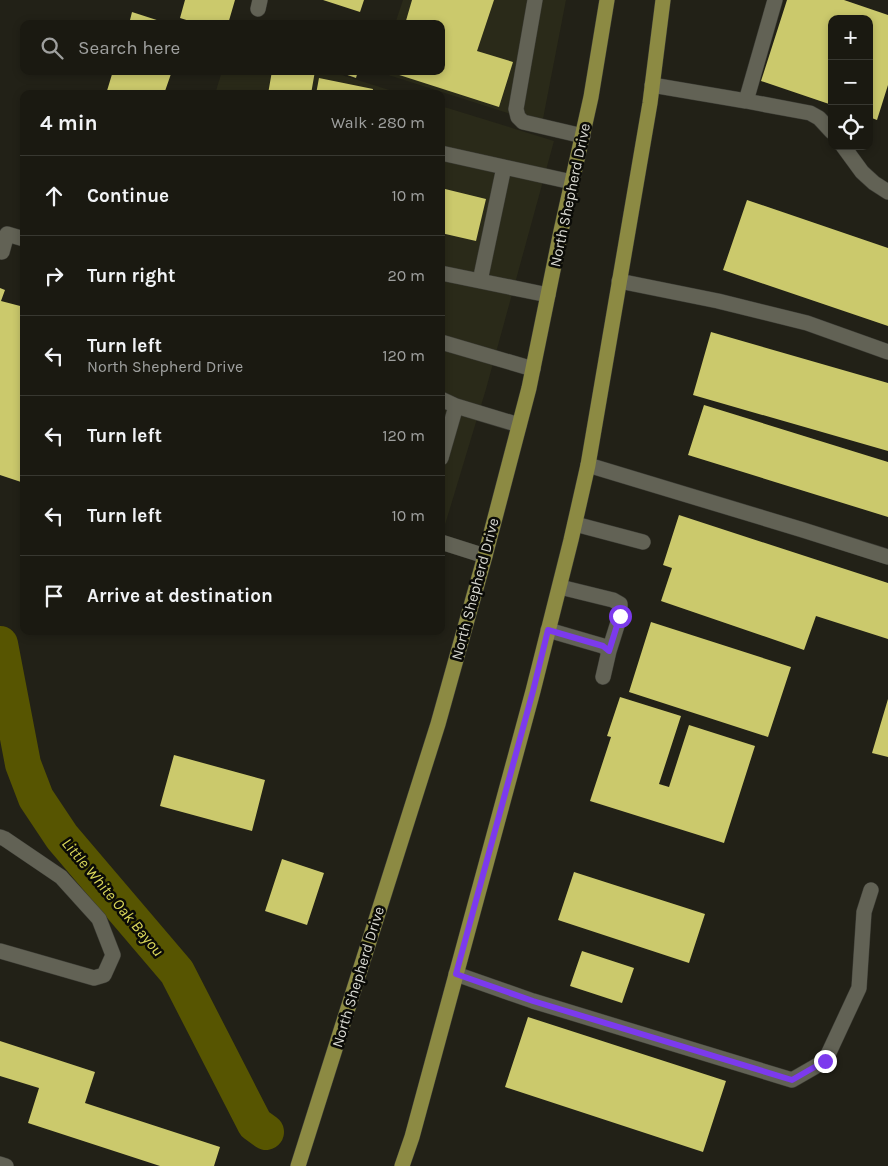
<!DOCTYPE html>
<meta charset="utf-8">
<style>
body{margin:0;font-family:Karla,sans-serif;background:#27261f;color:#f1f3f6}
.controls{position:absolute;right:15px;top:15px;display:grid;overflow:hidden;border-radius:10px;box-shadow:0 2px 8px #0003}
.controls button{width:45px;height:45px;display:grid;place-items:center;padding:0;border:0;border-bottom:1px solid #383831;background:#1a1911;color:#f1f3f6;font:25px sans-serif}
.stop{position:absolute;width:15px;height:15px;margin:-11px;border:4px solid #7c3aed;border-radius:50%;background:#fff}
.stop.end{background:#7c3aed;border-color:#fff;box-shadow:0 1px 5px #0008}
.list{margin:0;padding:0;list-style:none}
h2{display:flex;justify-content:space-between;align-items:center;height:65px;margin:0;padding:0 20px;font-size:21px}
h2 small{font-size:16px;font-weight:400;color:#9fa09f}
.list li{display:grid;grid-template-columns:32px 1fr auto;gap:15px;align-items:center;box-sizing:border-box;height:80px;padding:0 20px;border-top:1px solid #383831}
.list b{display:block;font-size:19px;white-space:nowrap}
.list p{margin:0;font-size:16px;white-space:nowrap;color:#9fa09f}
.list em{font-size:16px;font-style:normal;color:#9fa09f}
.icon{flex:none;width:28px;height:28px;fill:none;stroke:currentColor;stroke-width:2;stroke-linecap:round;stroke-linejoin:round}
.map{position:relative;flex:none;width:888px;height:1166px;overflow:hidden}
.search{position:absolute;background:#1a1911;box-shadow:0 2px 8px #0003;left:20px;top:20px;width:425px;height:55px;display:flex;align-items:center;gap:12px;box-sizing:border-box;padding:0 18px;border-radius:10px;color:#9fa09f;font-size:19px}
.panel{position:absolute;background:#1a1911;box-shadow:0 2px 8px #0003;left:20px;top:90px;width:425px;height:545px;border-radius:10px}
.map>svg:first-child{display:block}
.built{fill:#2a2a19}
.lines{fill:none;stroke-linecap:round;stroke-linejoin:round}
.river{stroke:#575501;stroke-width:36}
.building{fill:#cbc96c}
.minor-casing{stroke:#3c3c35;stroke-width:16}
.major-casing{stroke:#3c3c35;stroke-width:16}
.minor{stroke:#626255;stroke-width:15}
.major{stroke:#8c8a43;stroke-width:15}
.route{stroke:#7c3aed;stroke-width:6}
.labels{text-anchor:middle;dominant-baseline:central;stroke-width:5;stroke-linejoin:round;paint-order:stroke}
.street-label{font-size:15px;fill:#d9d9d2;stroke:#0b0b07}
.water-label{font-size:16px;font-style:italic;fill:#dad759;stroke:#0b0b07}
</style>
<div class="map">
<svg width="888" height="1166" viewBox="0 0 888 1166">
<rect width="100%" height="100%" fill="#222117"/>
<path class="built" d="M403,0H566L542,124L379,72L380,71H441V24H395Z
M222,71H329L402,94H215Z
M441,106L554,141L486,389L441,538Z"/>
<g class="lines">
<path class="river" d="M0,644L23,764L36,798L62,837L177,972L255,1124L266,1132"/>
</g>
<path class="building" d="M185,0H235L228,24H199L180,18Z
M323,0H364L360,12Z
M412,0H494L477,51L513,62L499,107L390,72L441,71V24H405Z
M787,0H844L888,15V85L877,120L869,117V19H832V105L761,81Z
M132,12L166,23V24H129Z
M113,71H172L164,94H106Z
M272,71H315L311,94H268Z
M336,71H358L356,78Z
M319,78L373,89L372,94H316Z
M441,188L486,199L476,241L441,233Z
M747,200L888,248V326L723,270Z
M0,288L5,290L1,301L24,307V483L0,475Z
M711,332L888,383V451L693,395Z
M704,405L888,462V517L688,455Z
M679,515L888,583V639L816,616L804,650L661,601L672,568L663,565Z
M651,622L791,667L768,737L629,692Z
M620,697L681,716L659,784L669,787L689,725L755,746L724,843L590,801L611,737L607,736Z
M888,699V757L872,753Z
M174,755L265,780L252,831L160,806Z
M282,859L324,873L307,925L265,911Z
M574,872L705,914L689,963L558,920Z
M582,951L634,968L622,1003L570,986Z
M528,1017L726,1081L703,1152L505,1087Z
M0,1041L95,1072L85,1103L220,1147L214,1166H160L28,1123L39,1088L0,1076Z"/>
<g class="lines">
<defs>
<path id="minor" d="M535,0L516,109L518,117L523,122L583,136
M258,9L260,0
M652,85L746,101L775,0
M746,101L810,113L819,118L832,132
M843,146L862,172L874,183L888,192
M441,153L504,167
M0,251L2,252L7,234L24,239
M441,273L480,281
M619,281L718,301L807,323L888,352
M548,295L480,281L504,167L572,182
M441,342L533,369
M441,399L456,406
M441,458L456,406L519,425
M588,465L803,530L888,557
M575,524L643,542
M441,542L485,556
M560,587L613,600L620,604V616L609,651
M548,630L603,646L609,651L603,677
M0,837L5,839L61,877L99,919L113,955L104,975L94,978L0,951
M456,974L533,1001L792,1080L825,1061L859,988L864,912L871,890
M0,1164L6,1166"/>
<path id="major" d="M298,1166L438,724L485,556L529,388L561,231L591,97L607,0
M402,1166L412,1137L533,691L571,540L588,465L650,103L663,0"/>
</defs>
<use href="#minor" class="minor-casing"/>
<use href="#major" class="major-casing"/>
<use href="#minor" class="minor"/>
<use href="#major" class="major"/>
</g>
<g class="lines">
<path class="route" d="M620,616L609,651L603,646L548,630L533,691L456,974L533,1001L792,1080L825,1061"/>
</g>
<g class="labels">
<g class="street-label">
<text transform="translate(570 195) rotate(-78)">North Shepherd Drive</text>
<text transform="translate(475 589) rotate(-75)">North Shepherd Drive</text>
<text transform="translate(358 977) rotate(-73)">North Shepherd Drive</text>
</g>
<g class="water-label">
<text transform="translate(113 897) rotate(50)">Little White Oak Bayou</text>
</g>
</g>
</svg>
<div class="controls">
<button>+</button>
<button>−</button>
<button><svg class="icon" aria-label="locate" viewBox="0 0 24 24"><circle cx="12" cy="12" r="6"/><path d="M12 2v4M12 18v4M2 12h4M18 12h4"/></svg></button>
</div>
<div class="stop" style="left:620px;top:616px"></div>
<div class="stop end" style="left:825px;top:1061px"></div>
<div class="search"><svg class="icon" aria-label="search" viewBox="0 0 24 24"><circle cx="10" cy="10" r="6"/><path d="M15 15l6 6"/></svg>Search here</div>
<section class="panel">
<h2>4 min<small>Walk · 280 m</small></h2>
<ul class="list">
<li><svg class="icon" aria-label="ahead" viewBox="0 0 24 24"><path d="M12 20V5M6 11l6-6 6 6"/></svg><div><b>Continue</b></div><em>10 m</em></li>
<li><svg class="icon" aria-label="right" viewBox="0 0 24 24"><path d="M7 20v-9h11M14 6l5 5-5 5"/></svg><div><b>Turn right</b></div><em>20 m</em></li>
<li><svg class="icon" aria-label="left" viewBox="0 0 24 24"><path d="M17 20v-9H6M10 6l-5 5 5 5"/></svg><div><b>Turn left</b><p>North Shepherd Drive</p></div><em>120 m</em></li>
<li><svg class="icon" aria-label="left" viewBox="0 0 24 24"><path d="M17 20v-9H6M10 6l-5 5 5 5"/></svg><div><b>Turn left</b></div><em>120 m</em></li>
<li><svg class="icon" aria-label="left" viewBox="0 0 24 24"><path d="M17 20v-9H6M10 6l-5 5 5 5"/></svg><div><b>Turn left</b></div><em>10 m</em></li>
<li><svg class="icon" aria-label="arrive" viewBox="0 0 24 24"><path d="M6 21V4h12l-3 4 3 4H6"/></svg><div><b>Arrive at destination</b></div></li>
</ul>
</section>
</div>
